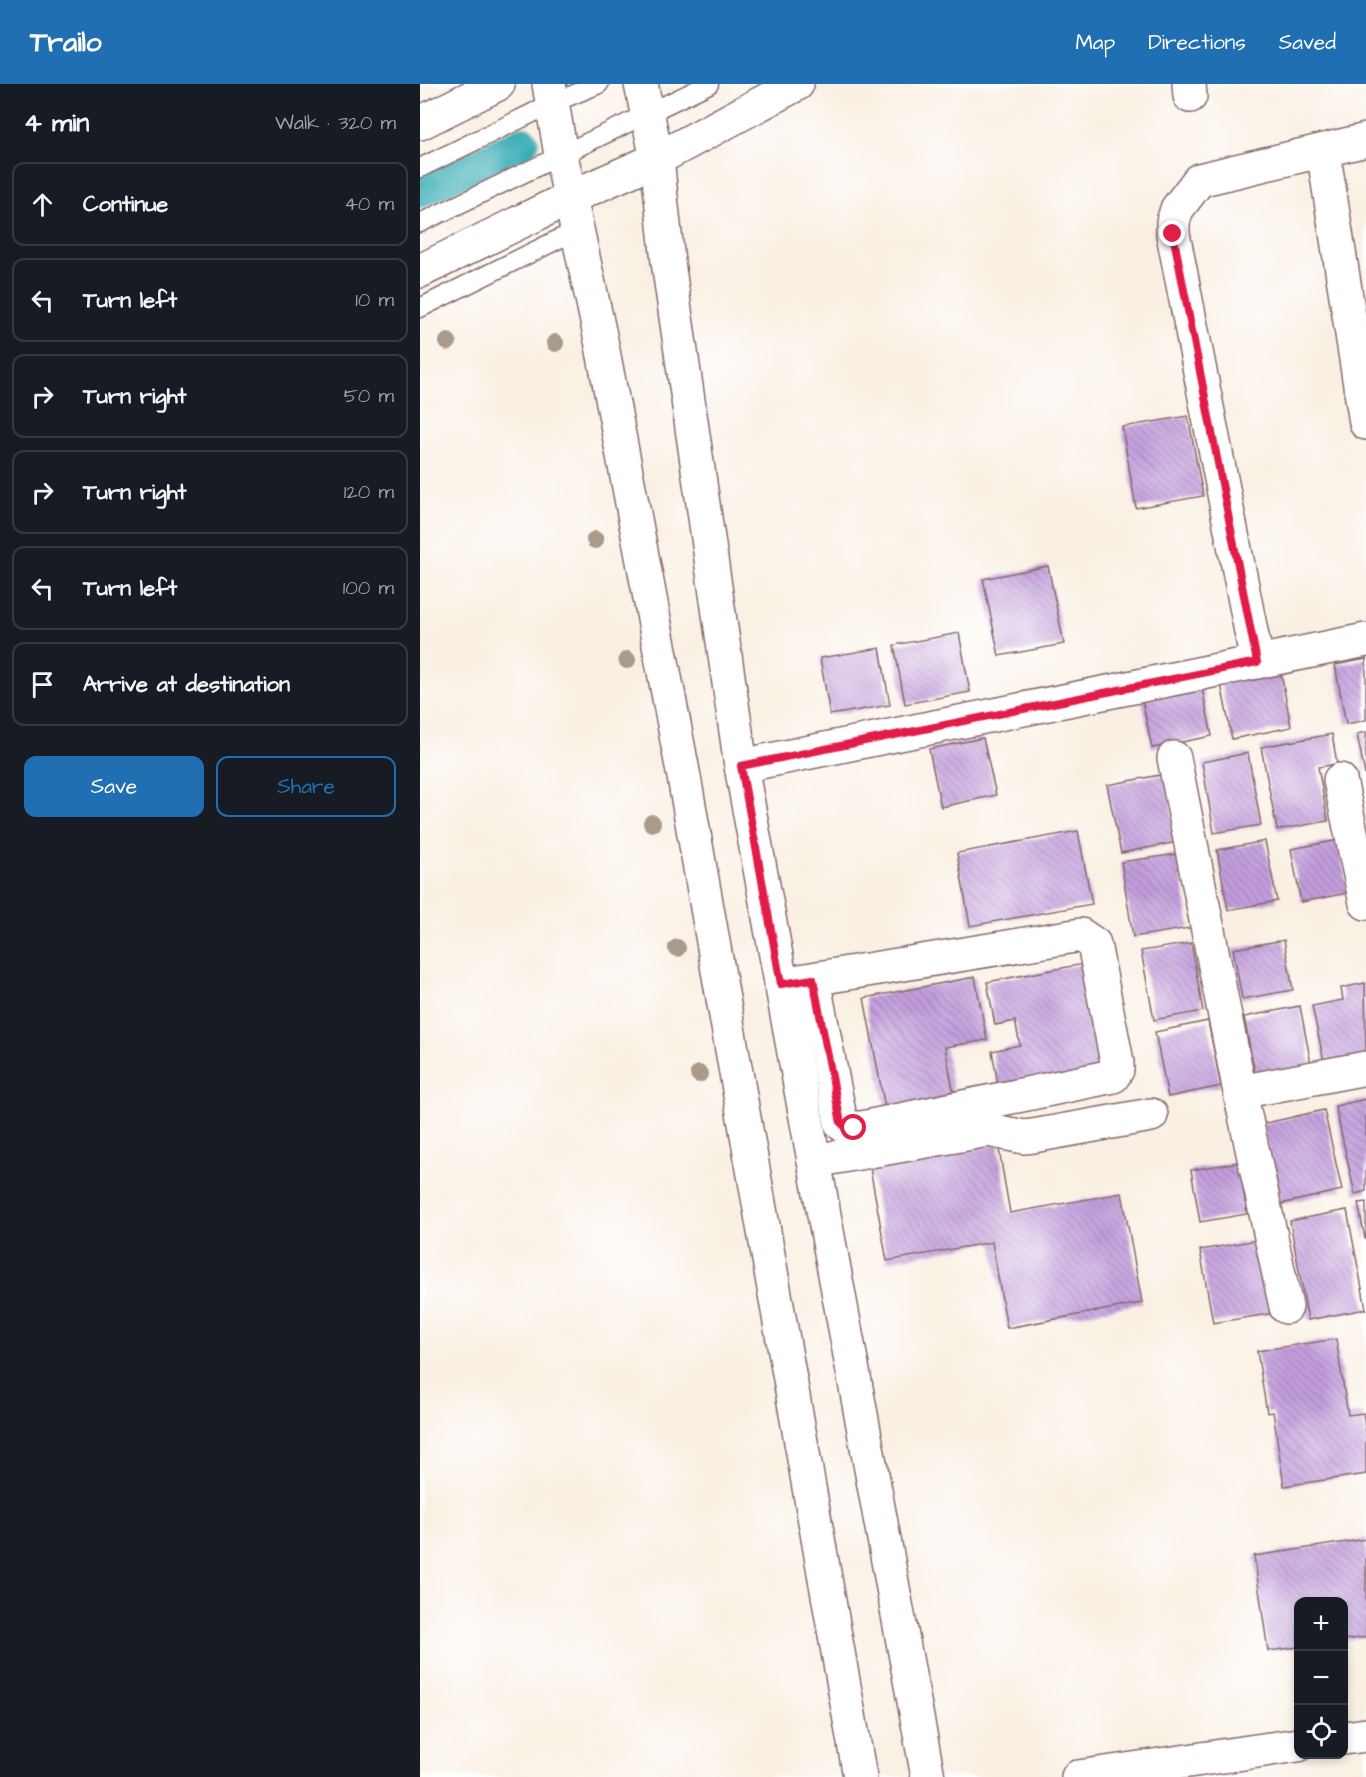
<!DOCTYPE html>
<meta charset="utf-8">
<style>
body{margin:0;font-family:"Architects Daughter",sans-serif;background:#20242c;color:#f1f3f6}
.controls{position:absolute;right:18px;bottom:18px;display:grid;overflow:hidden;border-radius:12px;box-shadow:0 3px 9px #0003}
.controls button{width:54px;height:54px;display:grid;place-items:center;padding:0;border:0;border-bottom:2px solid #363941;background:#171b24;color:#f1f3f6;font:30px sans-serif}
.stop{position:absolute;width:18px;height:18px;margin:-14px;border:4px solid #e11d48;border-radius:50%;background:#fff}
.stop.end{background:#e11d48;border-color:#fff;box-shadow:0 2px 6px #0008}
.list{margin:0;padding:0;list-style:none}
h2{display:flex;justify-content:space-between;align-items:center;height:78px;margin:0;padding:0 24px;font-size:26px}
h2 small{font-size:20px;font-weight:400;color:#9ea1a6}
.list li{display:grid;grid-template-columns:39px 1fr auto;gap:18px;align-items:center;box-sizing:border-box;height:84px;margin:0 12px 12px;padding:0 12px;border:2px solid #363941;border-radius:12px}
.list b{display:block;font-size:22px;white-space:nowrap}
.list em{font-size:20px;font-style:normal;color:#9ea1a6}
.actions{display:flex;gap:12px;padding:18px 24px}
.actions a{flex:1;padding:14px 0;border:2px solid #1f6fb2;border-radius:12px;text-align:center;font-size:21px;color:#1f6fb2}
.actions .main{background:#1f6fb2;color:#fff}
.icon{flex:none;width:33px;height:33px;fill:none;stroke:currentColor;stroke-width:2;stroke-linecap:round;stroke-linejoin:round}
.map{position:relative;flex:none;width:946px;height:1693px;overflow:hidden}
header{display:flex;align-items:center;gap:36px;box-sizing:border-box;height:84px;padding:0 30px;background:#1f6fb2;color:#fff}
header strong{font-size:28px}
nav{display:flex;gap:33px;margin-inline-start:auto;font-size:21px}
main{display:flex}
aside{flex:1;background:#171b24}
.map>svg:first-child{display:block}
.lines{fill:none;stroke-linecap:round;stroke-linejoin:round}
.canal{stroke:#3badb5;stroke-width:32}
.building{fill:url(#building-back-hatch)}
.lane-casing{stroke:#87686b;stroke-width:21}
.street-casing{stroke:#87686b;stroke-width:36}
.secondary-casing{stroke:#87686b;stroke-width:36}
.lane{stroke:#fff;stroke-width:18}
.street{stroke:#fff;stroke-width:33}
.secondary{stroke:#fff;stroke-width:33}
.tree{fill:#aa9a8a}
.route{stroke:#e11d48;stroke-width:8}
</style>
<header>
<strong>Trailo</strong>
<nav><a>Map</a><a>Directions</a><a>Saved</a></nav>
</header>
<main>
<aside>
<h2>4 min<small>Walk · 320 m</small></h2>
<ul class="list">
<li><svg class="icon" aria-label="ahead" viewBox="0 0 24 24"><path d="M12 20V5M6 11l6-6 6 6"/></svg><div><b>Continue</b></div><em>40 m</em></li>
<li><svg class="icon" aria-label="left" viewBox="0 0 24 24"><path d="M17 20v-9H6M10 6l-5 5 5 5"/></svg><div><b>Turn left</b></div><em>10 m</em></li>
<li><svg class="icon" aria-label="right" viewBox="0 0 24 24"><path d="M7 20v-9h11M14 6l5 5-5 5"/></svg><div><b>Turn right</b></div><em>50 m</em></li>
<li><svg class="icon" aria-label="right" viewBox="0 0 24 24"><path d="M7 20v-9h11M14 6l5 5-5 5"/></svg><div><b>Turn right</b></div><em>120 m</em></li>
<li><svg class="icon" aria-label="left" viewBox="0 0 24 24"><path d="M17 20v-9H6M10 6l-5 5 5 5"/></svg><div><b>Turn left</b></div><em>100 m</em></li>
<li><svg class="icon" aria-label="arrive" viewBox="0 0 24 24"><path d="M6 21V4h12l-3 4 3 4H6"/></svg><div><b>Arrive at destination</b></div></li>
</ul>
<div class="actions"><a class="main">Save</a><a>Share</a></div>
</aside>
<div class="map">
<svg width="946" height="1693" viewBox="0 0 946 1693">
<defs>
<pattern id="building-back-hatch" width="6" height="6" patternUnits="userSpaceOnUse" patternTransform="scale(1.5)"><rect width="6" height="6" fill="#c39edd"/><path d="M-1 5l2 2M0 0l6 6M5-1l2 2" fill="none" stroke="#a080b3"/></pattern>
</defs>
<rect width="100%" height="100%" fill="#fff"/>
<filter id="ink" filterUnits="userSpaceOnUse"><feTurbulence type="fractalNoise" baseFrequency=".0167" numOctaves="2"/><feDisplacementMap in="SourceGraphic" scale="12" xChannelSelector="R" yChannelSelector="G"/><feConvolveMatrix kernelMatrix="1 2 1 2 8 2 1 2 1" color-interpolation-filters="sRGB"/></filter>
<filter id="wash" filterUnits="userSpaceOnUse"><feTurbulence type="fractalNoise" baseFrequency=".008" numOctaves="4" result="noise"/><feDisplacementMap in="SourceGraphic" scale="24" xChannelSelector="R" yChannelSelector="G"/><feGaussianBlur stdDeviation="1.35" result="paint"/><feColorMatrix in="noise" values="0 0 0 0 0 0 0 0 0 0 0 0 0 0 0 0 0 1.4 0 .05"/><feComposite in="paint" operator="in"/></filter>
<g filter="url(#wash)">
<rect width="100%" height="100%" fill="#f9f0e3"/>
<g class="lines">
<path class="canal" d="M0,108L103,58"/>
</g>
<g id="blocks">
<path class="building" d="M768,332L783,412L716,424L702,343Z
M628,482L644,560L579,572L563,495Z
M539,549L550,608L485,620L474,561Z
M460,564L470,621L410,631L400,574Z
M946,575V636L926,640L915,581Z
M861,589L871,643L812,655L801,600Z
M782,604L792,652L732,664L722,616Z
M946,648V691H945L937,650Z
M912,650L917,680L898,683L908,737L857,746L841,663Z
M563,654L576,711L521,723L509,665Z
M828,669L841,741L794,749L782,678Z
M745,690L758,758L701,769L687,701Z
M658,747L672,820L550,842L537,769Z
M919,756L928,809L881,818L871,765Z
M845,757L857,817L808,826L797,766Z
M758,770L770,844L713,853L701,778Z
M864,856L873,906L822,915L813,865Z
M771,859L783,927L734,936L721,867Z
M663,880L684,986L579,1006L572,967L600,961L595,937L575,941L567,898Z
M555,893L567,956L525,963L536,1021L467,1034L444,914Z
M945,899L946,973L905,982L892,922L923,916L921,904Z
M880,922L892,985L836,995L824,933Z
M788,937L801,1002L748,1013L735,948Z
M946,1015V1107L935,1110L915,1022Z
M904,1026L922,1106L861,1120L842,1040Z
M578,1060L590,1129L702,1109L722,1219L587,1244L572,1158L467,1177L450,1084Z
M819,1078L827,1130L780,1138L771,1086Z
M946,1118V1155H945L938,1119Z
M927,1126L946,1225L888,1236L870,1137Z
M842,1155L855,1229L793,1239L780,1166Z
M916,1255L928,1331L943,1329L946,1350V1390L864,1402L853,1328L847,1329L837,1267Z
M946,1455V1553L924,1556V1518H878V1563L848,1567L834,1472Z"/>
</g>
</g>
<g filter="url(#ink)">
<use href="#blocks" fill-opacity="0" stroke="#87686b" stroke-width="1.5"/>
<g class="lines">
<defs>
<path id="lane" d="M0,84L133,19L179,0
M0,139L289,0
M0,224L157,146"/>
<path id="street" d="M769,0L770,12
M903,66L946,339
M837,578L753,150V138L757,125L779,96L946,56
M754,674L820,1008L866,1223
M321,682L946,556
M920,696L946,819
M361,900L661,851L674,860L697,978V986L693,992L442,1044H427L421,1039L393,895
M820,1008L946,984
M394,1077L568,1046L604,1053L613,1052L731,1031
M924,1654L946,1651
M658,1693L878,1661"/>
<path id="secondary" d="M129,0L141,71L181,256L264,693L440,1693
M221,0L237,75L248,178L321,682L508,1693
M0,39L78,0
M0,187L149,114L237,75L377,0"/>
</defs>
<use href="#lane" class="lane-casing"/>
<use href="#street" class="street-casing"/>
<use href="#secondary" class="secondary-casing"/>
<use href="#lane" class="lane"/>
<use href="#street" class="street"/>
<use href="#secondary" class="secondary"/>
</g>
<g class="tree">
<circle cx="28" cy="258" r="9"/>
<circle cx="135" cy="259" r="9"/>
<circle cx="175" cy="456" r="9"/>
<circle cx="207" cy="576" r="9"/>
<circle cx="232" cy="739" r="9"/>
<circle cx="257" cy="864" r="9"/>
<circle cx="279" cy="990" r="9"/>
</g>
</g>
<g class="lines" filter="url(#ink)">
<path class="route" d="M434,1044H427L421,1039L393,895L361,900L321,682L837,578L753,150"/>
</g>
</svg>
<div class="controls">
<button>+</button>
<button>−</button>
<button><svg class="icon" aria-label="locate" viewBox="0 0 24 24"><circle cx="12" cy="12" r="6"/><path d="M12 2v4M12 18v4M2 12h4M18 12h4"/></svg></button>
</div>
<div class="stop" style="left:434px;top:1044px"></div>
<div class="stop end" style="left:753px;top:150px"></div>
</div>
</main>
